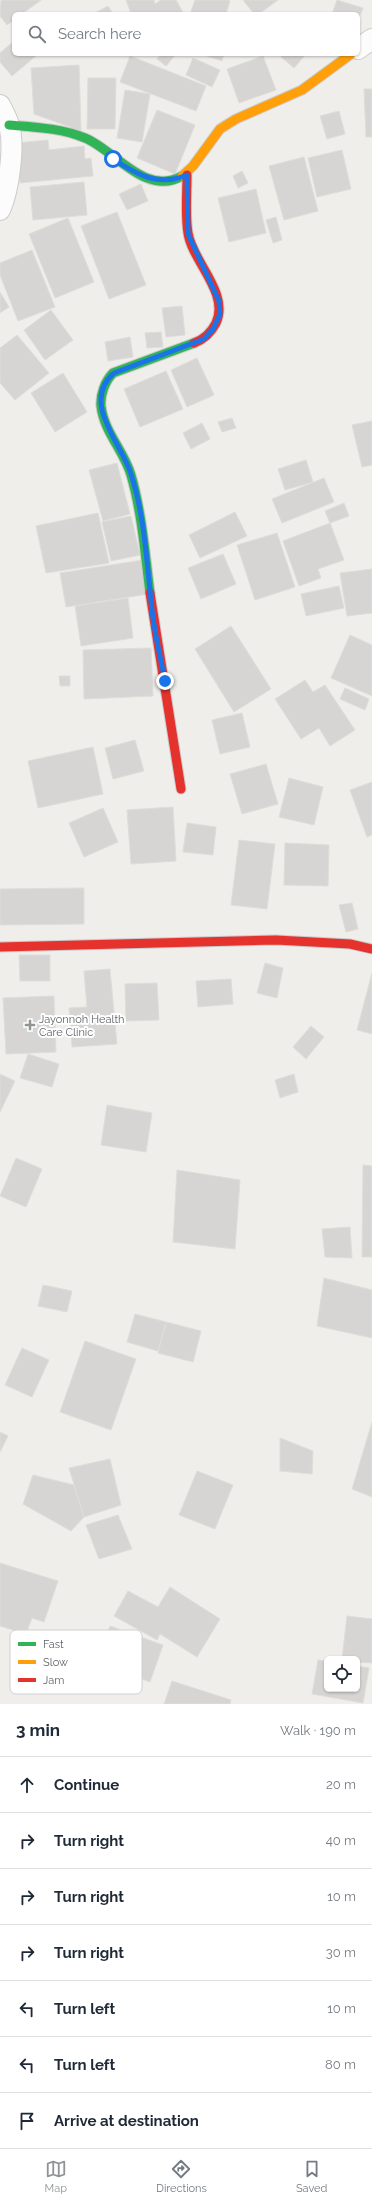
<!DOCTYPE html>
<meta charset="utf-8">
<style>
body{margin:0;font-family:Raleway,sans-serif;background:#f6f6f7;color:#1f2937}
.controls{position:absolute;right:12px;bottom:12px;display:grid;overflow:hidden;border-radius:6px;box-shadow:0 1px 3px #0004}
.controls button{width:36px;height:36px;display:grid;place-items:center;padding:0;border:0;border-bottom:1px solid #e0e1e3;background:#fff;color:#1f2937;font:20px sans-serif}
.stop{position:absolute;width:12px;height:12px;margin:-9px;border:3px solid #1a73e8;border-radius:50%;background:#fff}
.stop.end{background:#1a73e8;border-color:#fff;box-shadow:0 1px 4px #0008}
.list{margin:0;padding:0;list-style:none}
h2{display:flex;justify-content:space-between;align-items:center;height:52px;margin:0;padding:0 16px;font-size:17px}
h2 small{font-size:13px;font-weight:400;color:#747a83}
.list li{display:grid;grid-template-columns:26px 1fr auto;gap:12px;align-items:center;box-sizing:border-box;height:56px;padding:0 16px;border-top:1px solid #e0e1e3}
.list b{display:block;font-size:15px;white-space:nowrap}
.list em{font-size:13px;font-style:normal;color:#747a83}
.icon{flex:none;width:22px;height:22px;fill:none;stroke:currentColor;stroke-width:2;stroke-linecap:round;stroke-linejoin:round}
.map{position:relative;flex:none;width:372px;height:1704px;overflow:hidden}
.search{position:absolute;background:#fff;box-shadow:0 1px 3px #0004;left:12px;right:12px;top:12px;height:44px;display:flex;align-items:center;gap:10px;box-sizing:border-box;padding:0 14px;border-radius:6px;color:#747a83;font-size:15px}
.sheet{height:444px;background:#fff}
nav{display:flex;justify-content:space-around;align-items:center;box-sizing:border-box;height:56px;border-top:1px solid #e0e1e3;background:#fff;font-size:11px;color:#747a83}
nav a{display:grid;justify-items:center;gap:2px}
nav .on{color:#919496}
.map>svg:first-child{display:block}
.building{fill:#d6d5d3;stroke:#deddd9}
.lines{fill:none;stroke-linecap:round;stroke-linejoin:round}
.street-casing{stroke:#cbcccc;stroke-width:22}
.fast-casing{stroke:#cacacb;stroke-width:11}
.slow-casing{stroke:#cacacb;stroke-width:11}
.jam-casing{stroke:#cacacb;stroke-width:11}
.street{stroke:#fdfcfc;stroke-width:20}
.fast{stroke:#30b455;stroke-width:9}
.slow{stroke:#ff9f0a;stroke-width:9}
.jam{stroke:#e5322d;stroke-width:9}
.route{stroke:#1a73e8;stroke-width:5}
.poi-dot{fill:#919496;stroke:#fff;stroke-width:1.5}
.labels{text-anchor:middle;dominant-baseline:central;stroke-width:4;stroke-linejoin:round;paint-order:stroke}
.poi-label{font-size:11px;fill:#5f6368;stroke:#fff;text-anchor:start}
.key{fill:#fff;stroke:#cfd0d2;stroke-width:1}
.key-label{font-size:11px;fill:#5f6368}
</style>
<div class="map">
<svg width="372" height="1704" viewBox="0 0 372 1704">
<rect width="100%" height="100%" fill="#efeeea"/>
<path class="building" d="M1,0H41L22,14H14V20L7,25L0,16Z
M126,0H154L155,4L161,0H176L184,14H131Z
M195,0H228L230,1L226,14H190Z
M243,0H278L259,14H254Z
M337,0L363,8L358,21V14H332Z
M108,6L113,14H93Z
M14,41V54H38L12,76L0,62V53Z
M161,54H176L166,66L157,59Z
M201,54H224L222,61Z
M283,54H306L294,68L281,57Z
M130,56L206,86L196,111L120,82Z
M263,56L276,90L239,103L227,69Z
M193,58L220,70L212,87L186,75Z
M79,65L81,131L34,114L31,68Z
M88,78H116L115,129H87Z
M364,89H372V137H366Z
M125,90L150,94L142,142L117,138Z
M157,110L195,125L175,174L137,158Z
M339,111L345,134L327,139L320,116Z
M48,140L49,150L84,146L85,159L91,158L93,176L20,183L16,143Z
M342,150L351,189L317,197L308,158Z
M304,157L318,211L284,220L269,166Z
M242,171L248,183L238,188L233,176Z
M84,182L87,215L33,220L30,187Z
M141,184L148,201L127,210L119,194Z
M256,189L266,233L229,242L218,198Z
M117,212L146,285L109,299L81,226Z
M276,217L282,240L273,243L266,220Z
M68,218L94,282L55,298L29,234Z
M32,250L55,307L18,321L0,275V263Z
M0,292L9,307L0,313Z
M182,306L185,335L166,337L162,308Z
M51,310L73,340L45,360L24,330Z
M161,332L163,347L147,348L145,333Z
M17,335L49,373L15,400L0,383V348Z
M130,337L133,357L108,361L105,342Z
M197,358L214,395L187,407L171,370Z
M166,371L183,409L140,427L124,389Z
M63,373L87,412L55,432L31,393Z
M232,418L236,428L222,432L218,422Z
M372,421V465L362,467L352,425Z
M202,423L210,439L191,449L183,433Z
M306,460L313,482L285,490L278,469Z
M117,463L130,514L103,521L89,470Z
M324,478L334,502L282,523L272,499Z
M344,503L349,516L330,523L325,511Z
M235,512L247,536L200,558L189,535Z
M98,513L109,563L46,573L36,526Z
M131,516L140,555L111,561L102,522Z
M330,523L344,560L318,569L321,578L299,586L283,541Z
M277,533L295,587L255,600L237,545Z
M223,554L236,584L201,599L188,568Z
M143,560L148,594L66,607L60,573Z
M372,569V613L347,616L340,573Z
M339,586L344,608L306,616L301,594Z
M128,598L133,638L81,646L75,606Z
M231,626L271,689L234,712L195,649Z
M350,635L372,645V696L331,678Z
M151,648L153,696L84,699L83,650Z
M59,676H70V686H60Z
M305,680L313,692L325,685L355,730L330,746L319,728L301,739L275,699Z
M345,688L369,699L365,710L340,699Z
M242,713L250,747L220,754L212,720Z
M135,740L144,771L113,779L105,748Z
M93,747L103,794L38,808L28,761Z
M266,764L278,804L242,814L230,774Z
M289,778L323,787L314,825L279,817Z
M372,782V835L367,837L350,790Z
M173,807L176,861L131,864L127,810Z
M103,808L118,842L84,857L69,823Z
M187,823L216,827L213,855L183,852Z
M239,840L275,844L267,909L231,905Z
M285,843L329,845L328,886L284,885Z
M84,888V924L0,925V889Z
M352,903L358,929L346,932L339,905Z
M19,955H50V981H20Z
M265,963L283,968L277,998L257,993Z
M110,969L117,1044L72,1047L69,1008L87,1007L84,971Z
M372,973V1034L357,1030Z
M231,979L233,1004L198,1007L196,981Z
M157,983L159,1020L126,1021L125,984Z
M54,996L56,1052L6,1054L3,998Z
M311,1026L324,1037L306,1059L293,1047Z
M28,1054L59,1064L52,1087L20,1078Z
M0,1074L15,1081L0,1112Z
M294,1074L298,1092L280,1098L275,1080Z
M107,1105L152,1113L146,1152L101,1145Z
M16,1158L42,1169L26,1207L0,1196Z
M363,1165L372,1166V1257H362Z
M177,1170L240,1180L235,1249L173,1242Z
M350,1227L352,1258L325,1257L322,1229Z
M324,1278L372,1290V1338L317,1326Z
M43,1285L72,1291L67,1312L38,1306Z
M135,1314L166,1322L158,1351L127,1342Z
M166,1322L201,1331L193,1362L158,1353Z
M85,1341L136,1359L111,1430L60,1412Z
M22,1348L49,1360L32,1397L5,1385Z
M372,1422V1497L352,1489Z
M0,1432L8,1436L0,1452Z
M280,1438L313,1451L312,1474L280,1471Z
M110,1459L121,1505L84,1517L69,1468Z
M197,1471L233,1485L215,1529L179,1515Z
M33,1475L74,1485L84,1517L71,1531L23,1504Z
M118,1515L132,1549L99,1559L86,1525Z
M0,1563L58,1581L44,1622L32,1618L26,1634L0,1626Z
M170,1587L220,1619L197,1657L160,1634L157,1640L114,1616L128,1591L158,1607Z
M347,1616L372,1619V1663L357,1662V1659H342Z
M110,1626L163,1645L150,1682L96,1662Z
M318,1660L327,1661V1689H357V1666L369,1668L363,1703L312,1694Z
M172,1681L231,1700L230,1704H164Z"/>
<g class="lines">
<defs>
<path id="street" d="M358,49L372,39
M0,105C3,111 7,118 9,125C15,146 9,190 0,210"/>
<path id="fast" d="M9,125C34,127 61,128 85,138C115,150 145,197 182,176
M150,593C145,554 142,513 131,475C124,451 104,432 101,406C100,395 105,381 113,373L194,343"/>
<path id="slow" d="M182,176L193,166L220,129L236,119L302,90L351,54"/>
<path id="jam" d="M187,175C187,194 185,215 188,233C192,261 230,293 216,323C211,333 205,339 194,343
M150,593L181,789
M0,947L276,940L350,944L372,949"/>
</defs>
<use href="#street" class="street-casing"/>
<use href="#fast" class="fast-casing"/>
<use href="#slow" class="slow-casing"/>
<use href="#jam" class="jam-casing"/>
<use href="#street" class="street"/>
<use href="#fast" class="fast"/>
<use href="#slow" class="slow"/>
<use href="#jam" class="jam"/>
</g>
<g class="lines">
<path class="route" d="M113,159C137,175 159,187 187,175L188,234L219,301L220,314L213,329L204,339L114,373C80,402 122,444 131,474C146,520 147,571 153,618C156,639 161,660 165,681"/>
</g>
<path class="poi-dot" d="M28 1019h4v4h4v4h-4v4h-4v-4h-4v-4h4z"/>
<g class="labels">
<g class="poi-label">
<text x="39" y="1019">Jayonnoh Health<tspan x="39" dy="13">Care Clinic</tspan></text>
</g>
</g>
<rect x="10" y="1630" width="132" height="64" rx="6" class="key"/>
<rect x="18" y="1642" width="18" height="4" fill="#30b455"/>
<rect x="18" y="1660" width="18" height="4" fill="#ff9f0a"/>
<rect x="18" y="1678" width="18" height="4" fill="#e5322d"/>
<g class="key-label">
<text x="43" y="1648">Fast</text>
<text x="43" y="1666">Slow</text>
<text x="43" y="1684">Jam</text>
</g>
</svg>
<div class="controls">
<button><svg class="icon" aria-label="locate" viewBox="0 0 24 24"><circle cx="12" cy="12" r="6"/><path d="M12 2v4M12 18v4M2 12h4M18 12h4"/></svg></button>
</div>
<div class="stop" style="left:113px;top:159px"></div>
<div class="stop end" style="left:165px;top:681px"></div>
<div class="search"><svg class="icon" aria-label="search" viewBox="0 0 24 24"><circle cx="10" cy="10" r="6"/><path d="M15 15l6 6"/></svg>Search here</div>
</div>
<section class="sheet">
<h2>3 min<small>Walk · 190 m</small></h2>
<ul class="list">
<li><svg class="icon" aria-label="ahead" viewBox="0 0 24 24"><path d="M12 20V5M6 11l6-6 6 6"/></svg><div><b>Continue</b></div><em>20 m</em></li>
<li><svg class="icon" aria-label="right" viewBox="0 0 24 24"><path d="M7 20v-9h11M14 6l5 5-5 5"/></svg><div><b>Turn right</b></div><em>40 m</em></li>
<li><svg class="icon" aria-label="right" viewBox="0 0 24 24"><path d="M7 20v-9h11M14 6l5 5-5 5"/></svg><div><b>Turn right</b></div><em>10 m</em></li>
<li><svg class="icon" aria-label="right" viewBox="0 0 24 24"><path d="M7 20v-9h11M14 6l5 5-5 5"/></svg><div><b>Turn right</b></div><em>30 m</em></li>
<li><svg class="icon" aria-label="left" viewBox="0 0 24 24"><path d="M17 20v-9H6M10 6l-5 5 5 5"/></svg><div><b>Turn left</b></div><em>10 m</em></li>
<li><svg class="icon" aria-label="left" viewBox="0 0 24 24"><path d="M17 20v-9H6M10 6l-5 5 5 5"/></svg><div><b>Turn left</b></div><em>80 m</em></li>
<li><svg class="icon" aria-label="arrive" viewBox="0 0 24 24"><path d="M6 21V4h12l-3 4 3 4H6"/></svg><div><b>Arrive at destination</b></div></li>
</ul>
</section>
<nav>
<a class="on"><svg class="icon" aria-label="map" viewBox="0 0 24 24"><path d="M3 6l6-2 6 2 6-2v14l-6 2-6-2-6 2zM9 4v14M15 6v14"/></svg>Map</a>
<a><svg class="icon" aria-label="directions" viewBox="0 0 24 24"><path d="M12 3l9 9-9 9-9-9zM9 14v-3h6M13 9l2 2-2 2"/></svg>Directions</a>
<a><svg class="icon" aria-label="saved" viewBox="0 0 24 24"><path d="M7 4h10v16l-5-4-5 4z"/></svg>Saved</a>
</nav>
